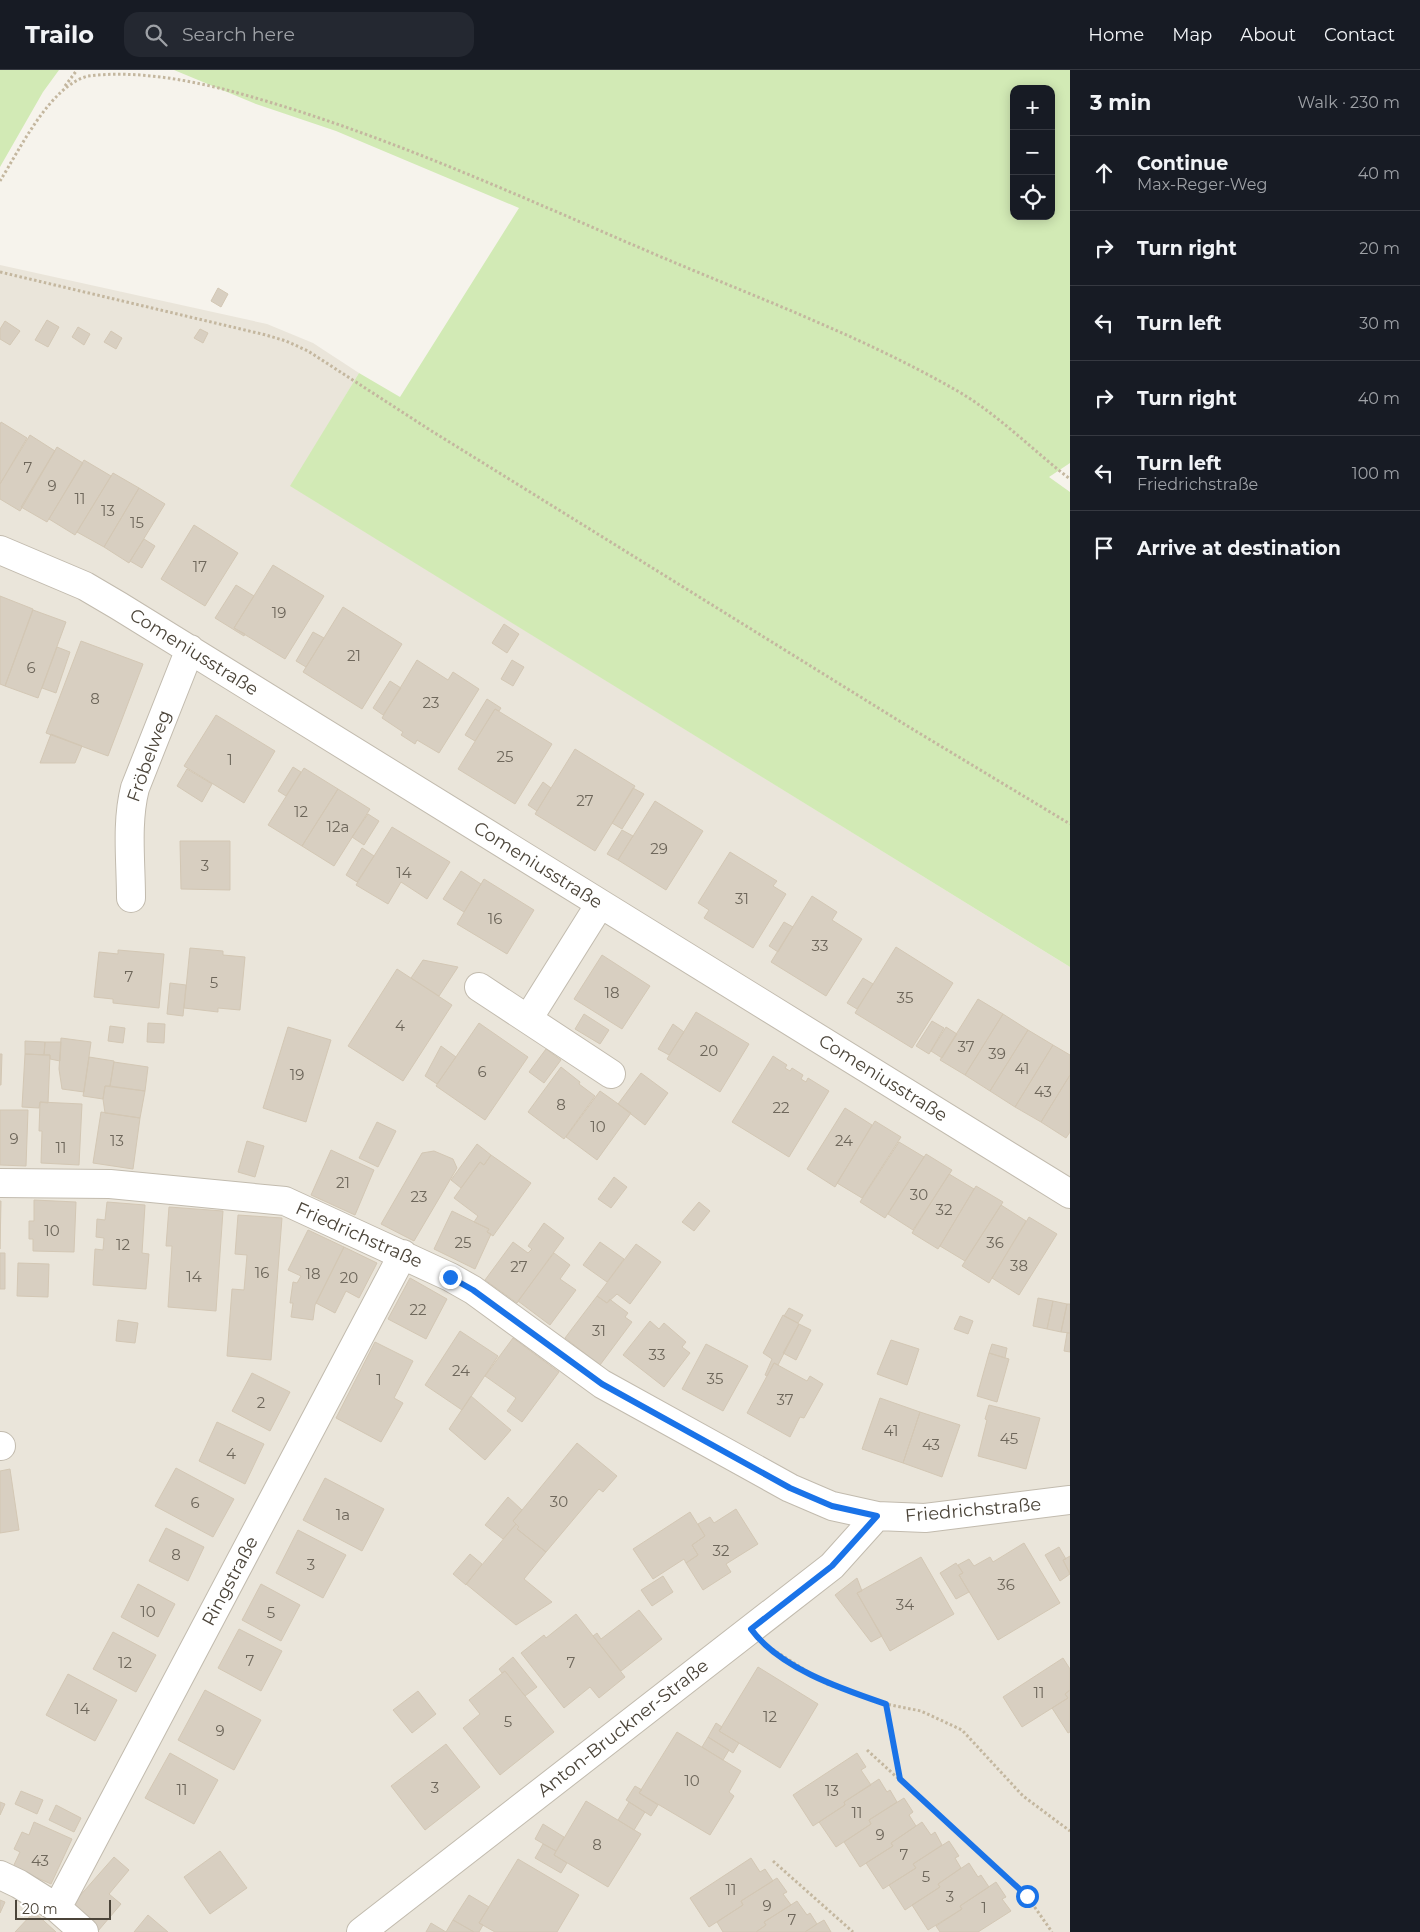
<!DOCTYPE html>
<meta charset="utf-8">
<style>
body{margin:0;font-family:Montserrat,sans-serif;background:#242831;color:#f1f3f6}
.controls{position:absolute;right:15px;top:15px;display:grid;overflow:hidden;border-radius:10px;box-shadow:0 2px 12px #0003}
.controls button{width:45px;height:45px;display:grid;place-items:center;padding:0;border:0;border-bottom:1px solid #363941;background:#171b24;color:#f1f3f6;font:25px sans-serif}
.scale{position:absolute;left:15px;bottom:12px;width:96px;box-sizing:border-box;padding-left:5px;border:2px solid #4b4439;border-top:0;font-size:14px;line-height:18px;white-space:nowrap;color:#4b4439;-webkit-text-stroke:4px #fff;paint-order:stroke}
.stop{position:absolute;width:15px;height:15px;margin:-11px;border:4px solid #1a73e8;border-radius:50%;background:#fff}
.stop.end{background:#1a73e8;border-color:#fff;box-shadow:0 1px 5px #0008}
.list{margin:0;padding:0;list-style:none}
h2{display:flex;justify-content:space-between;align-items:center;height:65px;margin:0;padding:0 20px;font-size:21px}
h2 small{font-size:16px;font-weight:400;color:#9ea1a6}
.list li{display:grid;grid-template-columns:32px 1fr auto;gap:15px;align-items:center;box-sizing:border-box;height:75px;padding:0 20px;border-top:1px solid #363941}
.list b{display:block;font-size:19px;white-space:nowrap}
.list p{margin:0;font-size:16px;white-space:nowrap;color:#9ea1a6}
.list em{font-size:16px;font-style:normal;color:#9ea1a6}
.icon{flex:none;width:28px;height:28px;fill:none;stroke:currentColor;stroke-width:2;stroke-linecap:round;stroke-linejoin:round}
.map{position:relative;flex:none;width:1070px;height:1862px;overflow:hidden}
header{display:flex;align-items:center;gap:30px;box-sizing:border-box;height:70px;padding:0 25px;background:#171b24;border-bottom:1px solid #363941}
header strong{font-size:24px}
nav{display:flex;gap:28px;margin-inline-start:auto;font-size:18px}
.search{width:350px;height:45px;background:#242831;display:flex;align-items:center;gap:12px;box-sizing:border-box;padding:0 18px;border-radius:15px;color:#9ea1a6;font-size:19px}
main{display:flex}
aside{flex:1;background:#171b24}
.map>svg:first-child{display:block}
.residential{fill:#eae5da}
.green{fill:#d2eab5;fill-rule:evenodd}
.building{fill:#d8cfc1;stroke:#d3c7b4}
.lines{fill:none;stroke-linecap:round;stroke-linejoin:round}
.street-casing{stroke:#c2bbae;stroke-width:30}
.path{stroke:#c4b79f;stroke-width:3;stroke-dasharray:2.5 2.5;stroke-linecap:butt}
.street{stroke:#fff;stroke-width:28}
.route{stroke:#1a73e8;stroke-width:6}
.labels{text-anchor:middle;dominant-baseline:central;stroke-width:4;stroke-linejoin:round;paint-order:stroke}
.number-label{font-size:15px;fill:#6e675b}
.street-label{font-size:18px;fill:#4b4439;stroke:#fff}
</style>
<header>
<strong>Trailo</strong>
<div class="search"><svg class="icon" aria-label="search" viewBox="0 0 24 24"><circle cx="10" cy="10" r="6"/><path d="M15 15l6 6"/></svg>Search here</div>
<nav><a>Home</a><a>Map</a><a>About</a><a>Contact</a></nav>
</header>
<main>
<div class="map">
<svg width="1070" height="1862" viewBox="0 0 1070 1862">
<rect width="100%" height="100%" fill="#f6f3ec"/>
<path class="residential" d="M0,195L267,254L313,273L359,303L291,416L1070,897V1862H0Z"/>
<path class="green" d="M0,0H59L43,22L0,97Z
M174,0H1070V393L1049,407L1070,422V897L290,416L359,303L400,327L519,138L336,61L256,34ZM1014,19H1051V146H1014Z"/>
<path class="building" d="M218,218L228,224L221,237L211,231Z
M47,250L59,257L48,277L35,270Z
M5,251L20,261L10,275L0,269V259Z
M78,257L90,264L84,275L72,267Z
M200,259L208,263L203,273L194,268Z
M111,261L122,268L116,279L104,272Z
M1,352L27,368L0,414V355Z
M30,365L55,381L20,441L0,429V414Z
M57,377L83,393L47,452L21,437Z
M84,390L111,406L75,465L49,449Z
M113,403L139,418L104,477L77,462Z
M139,418L165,434L129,493L104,477Z
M194,455L238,483L205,536L161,509Z
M144,469L155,476L142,498L130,491Z
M273,495L324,526L285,589L234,558Z
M236,515L254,526L234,558L245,564L244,566L215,548Z
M0,526L33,539L5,616L0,614Z
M343,537L402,574L362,639L303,602Z
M33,540L66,552L38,628L5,616Z
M504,554L519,564L507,583L492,573Z
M313,562L324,568L306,597L296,591Z
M81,571L143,594L108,686L46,663Z
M57,577L70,582L56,623L42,618Z
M417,590L448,610L453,602L479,619L439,683L417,670L415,674L401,665L403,662L382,648Z
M512,590L524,597L513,616L501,609Z
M390,611L401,618L383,645L373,638Z
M487,629L501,638L499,641L495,639L475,671L465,665Z
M495,639L552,674L515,734L458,699Z
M216,645L275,681L244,733L184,696Z
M51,664L82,676L75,693H40Z
M575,679L635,716L595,781L535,744Z
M293,697L301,702L286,726L278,721Z
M304,698L338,719L302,776L268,755Z
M187,699L212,714L202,732L177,716Z
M543,712L551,718L537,741L528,735Z
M633,718L644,724L622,759L612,753Z
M338,719L370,739L334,796L302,776Z
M655,731L703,761L666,820L618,790Z
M368,744L379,751L364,775L352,767Z
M392,757L450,792L427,829L401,812L388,834L356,815Z
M622,760L633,766L618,790L607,784Z
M180,771H230V820L181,819Z
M362,778L374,786L357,812L346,805Z
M730,782L777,811L773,816L786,824L753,878L704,848L709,840L698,833Z
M461,801L481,814L464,842L443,829Z
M484,809L534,840L507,884L457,854Z
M812,826L837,842L832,850L862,869L826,926L771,892Z
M784,852L793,857L778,882L769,876Z
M896,877L953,913L912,978L855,943Z
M190,878L223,881V885L245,887L240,940L218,938V942L184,938Z
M118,880L164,884L159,938L113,933V929L94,927L99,882L118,884Z
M602,885L650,916L622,959L574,929Z
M423,890L458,897L439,926L411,908Z
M397,899L452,935L403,1011L348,976Z
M863,908L873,914L857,939L847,933Z
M170,913L186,915L183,946L167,944Z
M978,929L1003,944L965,1005L940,990Z
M696,942L749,974L720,1022L667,989Z
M584,944L609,960L600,974L575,959Z
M1003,944L1028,960L990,1021L965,1005Z
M932,951L944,958L929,984L916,976Z
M148,953L165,954L164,973L147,972Z
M479,953L528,987L485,1050L436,1016Z
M673,954L684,962L669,985L658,979Z
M110,956L125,958L123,973L108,971Z
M288,957L331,970L306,1052L263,1038Z
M946,957L957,964L942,988L931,981Z
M1028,960L1053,975L1015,1037L990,1021Z
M61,968L91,972L84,1022L62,1019L59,999Z
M25,971L45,972L44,985L25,984Z
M45,972H61L60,991L50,989V985H44Z
M1053,975L1070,985V1005L1041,1052L1015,1037Z
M441,976L456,987L437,1014L425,1006Z
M546,979L561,990L544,1013L529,1002Z
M0,984H2L1,1015H0Z
M25,984L50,985L48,1033L40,1032L39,1038L22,1037Z
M773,986L787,995L785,998L790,1001L792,998L803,1005L801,1009L806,1012L808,1008L829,1021L789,1087L732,1052Z
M89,987L114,991L110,1016H105L103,1029L83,1026Z
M114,992L148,997L145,1021L110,1016Z
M561,997L580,1012L579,1014L595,1026L564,1069L528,1042Z
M641,1003L668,1023L645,1055L618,1034Z
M1070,1005V1062L1066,1068L1041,1052Z
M105,1016L145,1021L140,1048L105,1043L103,1029Z
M600,1021L631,1043L597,1090L566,1067Z
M40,1032L82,1034L79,1095L41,1093L42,1061H39Z
M845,1038L872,1055L835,1117L807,1099Z
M0,1040H28L26,1096L0,1095Z
M101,1042L140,1048L133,1099L93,1093Z
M875,1051L901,1067L862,1128L837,1113Z
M377,1052L396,1061L378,1097L359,1088Z
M247,1071L264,1076L255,1107L238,1102Z
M899,1072L924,1087L885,1148L860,1132Z
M477,1074L491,1085L484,1095L480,1092L461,1118L451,1110Z
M331,1080L374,1100L355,1145L311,1125Z
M434,1081L453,1089L457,1098L414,1171L381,1154L422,1083Z
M926,1084L952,1100L913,1160L888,1144Z
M491,1085L531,1113L493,1166L487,1162L489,1159L474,1152L478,1146L454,1128L480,1092L484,1095Z
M949,1104L974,1119L938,1179L912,1163Z
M614,1107L627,1117L611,1138L598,1129Z
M976,1116L1003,1132L965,1191L940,1176Z
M34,1130L76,1132L74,1182L33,1181V1169H29V1151H34Z
M0,1131H1L0,1179Z
M107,1132L145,1135L142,1183L149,1184L146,1219L93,1215L95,1179L103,1180L104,1168L96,1167L97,1149L105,1150Z
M699,1132L710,1141L694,1161L682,1152Z
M1001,1135L1026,1151L989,1213L962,1196Z
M169,1137L223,1141L216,1241L168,1237L172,1176H166Z
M452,1141L489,1159L487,1162L491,1164L475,1199L434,1179Z
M238,1145L282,1148L271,1290L227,1286L232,1219L244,1220L247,1185L235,1184Z
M1029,1147L1057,1164L1019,1225L992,1208Z
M544,1153L564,1168L517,1233L485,1210L513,1172L528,1183L532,1179L528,1176Z
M308,1160L344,1177L315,1235L313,1250L291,1247L293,1233H290L293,1212L297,1213L301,1206L288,1200Z
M600,1172L624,1189L607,1212L583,1195Z
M636,1174L661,1192L630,1234L617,1224L607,1233L597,1226Z
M344,1177L377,1193L359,1228L346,1221L335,1243L316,1233Z
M0,1183H5V1219H0Z
M554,1183L570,1195L560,1209L576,1220L550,1255L518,1231Z
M18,1193L49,1194L48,1227L17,1226Z
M410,1208L447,1229L426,1269L388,1249Z
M597,1226L607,1233L610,1229L612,1231L628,1243L625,1247L632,1252L600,1295L565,1268Z
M1038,1228L1053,1231L1047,1259L1033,1256Z
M1053,1231L1067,1234L1061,1262L1047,1259Z
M1067,1234H1070V1263L1061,1262Z
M789,1238L803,1245L798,1253L784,1246Z
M783,1245L799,1254L778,1295L774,1293L767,1306L765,1305L772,1289L763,1283Z
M960,1246L973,1251L968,1264L954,1259Z
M118,1250L138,1253L135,1273L116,1271Z
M650,1251L659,1259L664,1253L686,1272L682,1277L690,1283L664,1317L623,1285Z
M799,1254L811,1260L796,1290L783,1283Z
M460,1261L498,1286L462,1340L425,1315Z
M1067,1263H1070V1282L1064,1281Z
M513,1268L559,1302L522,1352L507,1341L516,1328L485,1306Z
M891,1270L919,1279L907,1315L877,1304Z
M375,1272L413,1291L394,1328L403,1333L381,1372L336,1348Z
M706,1274L748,1296L723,1341L682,1319Z
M992,1274L1007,1278L1005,1288L989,1283Z
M989,1283L1009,1289L997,1332L977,1326Z
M774,1293L807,1311L810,1306L823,1314L804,1348L800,1347L790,1367L747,1343Z
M252,1303L290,1322L270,1361L232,1341Z
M471,1326L511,1360L485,1390L449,1359Z
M880,1328L920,1342L903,1393L862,1379Z
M989,1335L1040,1348L1026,1399L978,1386L987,1350L985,1349Z
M920,1342L960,1355L942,1407L903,1393Z
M217,1352L264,1374L245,1414L199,1391Z
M577,1373L617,1406L603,1422L599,1419L546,1482L517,1459L519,1457L513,1451Z
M176,1398L234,1429L213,1467L155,1436Z
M10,1399L19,1460L0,1463V1401Z
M325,1408L384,1439L362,1481L303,1450Z
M508,1427L522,1440L513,1451L516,1454L503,1469L485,1455Z
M736,1439L758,1474L726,1494L731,1502L703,1520L686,1493L698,1485L692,1475L705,1466L698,1454L710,1447L714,1453Z
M690,1442L705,1466L692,1475L698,1485L686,1493L684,1489L653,1509L633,1479Z
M516,1454L519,1457L517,1459L546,1482L524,1509L552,1532L516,1555L466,1514Z
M166,1458L204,1477L188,1511L149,1491Z
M298,1460L346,1485L323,1528L276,1503Z
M1024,1473L1060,1533L998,1570L959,1505L963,1503L958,1495L969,1489L974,1496L990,1487L993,1492Z
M1059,1477L1066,1489L1063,1490L1070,1504L1060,1511L1045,1485Z
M470,1484L482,1494L466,1515L453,1504Z
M1070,1486V1504L1063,1490Z
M921,1487L954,1544L890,1581L857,1523Z
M956,1493L963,1503L959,1505L969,1522L956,1529L940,1503Z
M663,1506L673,1522L652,1536L641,1520Z
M857,1508L862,1521L857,1523L882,1566L871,1572L835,1525Z
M138,1514L175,1534L158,1567L121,1547Z
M261,1514L300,1535L281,1571L242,1550Z
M639,1540L662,1569L621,1601L593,1566L597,1563L601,1569Z
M576,1544L625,1607L599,1628L590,1617L564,1638L521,1583L544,1565L546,1568Z
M239,1559L282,1581L261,1621L218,1598Z
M113,1562L156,1585L136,1622L93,1599Z
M513,1587L537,1617L525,1626L505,1601L502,1603L499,1599Z
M1063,1588L1070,1599V1620L1065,1624L1068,1628L1022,1657L1003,1627Z
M758,1597L818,1634L780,1698L719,1661Z
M505,1601L554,1662L500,1705L463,1658L480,1644L469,1630Z
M68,1604L117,1630L95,1671L46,1645Z
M205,1620L261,1650L234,1700L178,1670Z
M1070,1620V1662L1068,1663L1052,1638L1068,1628L1065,1624Z
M418,1621L436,1644L412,1663L393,1640Z
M716,1653L722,1657L719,1661L739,1673L733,1683L708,1667Z
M677,1662L741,1701L729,1722L734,1726L710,1765L639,1723Z
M708,1667L729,1680L723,1690L702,1677Z
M446,1674L480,1717L425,1760L391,1716Z
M170,1683L218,1710L194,1754L145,1728Z
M857,1683L866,1697L861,1700L871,1715L844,1732L845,1735L813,1756L793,1725Z
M879,1709L887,1722L890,1720L897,1732L869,1750L871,1754L836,1777L819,1752L845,1735L844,1732Z
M635,1716L642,1720L639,1723L658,1735L651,1746L626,1730Z
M21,1721L43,1730L37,1744L15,1734Z
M904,1728L913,1742L909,1745L916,1756L891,1773L893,1776L860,1797L844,1772L871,1754L869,1750Z
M586,1731L641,1764L608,1817L554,1785Z
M0,1732L5,1734L0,1745Z
M629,1732L645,1742L634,1760L618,1750Z
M56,1735L81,1748L74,1762L49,1750Z
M34,1752L72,1769L51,1814L13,1797L20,1782L14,1779L22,1762L29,1765Z
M922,1752L931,1765L935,1762L942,1775L913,1794L916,1798L883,1819L866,1793L893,1776L891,1773Z
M543,1754L564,1767L556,1781L535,1769Z
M949,1771L959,1786L955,1788L961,1798L938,1814L940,1817L905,1840L889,1815L916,1798L913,1794Z
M543,1774L556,1781L554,1785L567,1793L561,1803L535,1788Z
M220,1781L247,1818L210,1844L184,1807Z
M114,1787L129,1800L109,1824L121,1834L98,1861L70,1837Z
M751,1788L760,1802L765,1799L773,1811L741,1831L743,1835L709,1857L690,1828Z
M518,1789L579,1825L557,1862H495L479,1853Z
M969,1793L978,1807L981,1805L989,1817L960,1836L962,1839L928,1860L912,1835L940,1817L938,1814Z
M777,1808L787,1822L783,1824L791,1835L764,1852L766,1855L756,1862H723L717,1852L743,1835L741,1831Z
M996,1812L1006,1827L1002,1829L1011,1841L978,1862H940L936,1856L962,1839L960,1836Z
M469,1825L489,1837L479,1853L483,1855L479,1862H474L453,1850Z
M0,1830L5,1832L0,1843Z
M797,1831L807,1845L810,1843L817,1854L805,1862H756L766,1855L764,1852Z
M34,1842L56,1862H15Z
M148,1845L168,1862H134Z
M453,1850L474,1862H446Z
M824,1850L831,1862H805L817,1854Z
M431,1853L446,1862H426Z"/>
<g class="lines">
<defs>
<path id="street" d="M0,480L85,516L119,536L1070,1124
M131,828C131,792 126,753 135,718L190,579
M479,917L611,1004
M528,949L600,834
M0,1113L110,1114L285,1131L450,1207L473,1220L602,1314L790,1418L832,1436L877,1446L925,1448L1070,1430
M0,1376H1
M0,1805L19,1814L57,1838L84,1862
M57,1838L403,1184
M361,1862L832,1496L877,1446"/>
</defs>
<use href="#street" class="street-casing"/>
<path class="path" d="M65,16L77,0
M0,111C20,79 50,16 88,6C136,0 191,10 238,23C383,63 521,127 659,186C758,228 861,266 954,319C997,343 1031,379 1070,409
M0,202L266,265L286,271L308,281L430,360L909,657L1070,754
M772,1579L827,1614L886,1634L921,1641L962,1660L1023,1726L1070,1761
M886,1634L900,1709
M867,1680L1027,1826L1052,1862
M773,1791L853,1862"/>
<use href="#street" class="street"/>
</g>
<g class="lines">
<path class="route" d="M450,1207L473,1220L602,1314L790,1418L832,1436L877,1446L832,1496L751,1559C779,1598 842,1619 886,1634L900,1709L1027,1826"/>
</g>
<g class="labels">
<g class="number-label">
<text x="28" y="397">7</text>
<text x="52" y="415">9</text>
<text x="80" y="428">11</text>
<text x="108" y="440">13</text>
<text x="137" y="452">15</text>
<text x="200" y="496">17</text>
<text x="279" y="542">19</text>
<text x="354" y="585">21</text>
<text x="31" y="597">6</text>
<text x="95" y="628">8</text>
<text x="431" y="632">23</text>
<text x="505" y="686">25</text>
<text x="230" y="689">1</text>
<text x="585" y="730">27</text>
<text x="301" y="741">12</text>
<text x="338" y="756">12a</text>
<text x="659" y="778">29</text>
<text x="205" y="795">3</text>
<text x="404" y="802">14</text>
<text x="742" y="828">31</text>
<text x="495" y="848">16</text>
<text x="820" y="875">33</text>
<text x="129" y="906">7</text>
<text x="214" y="912">5</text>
<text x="612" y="922">18</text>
<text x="905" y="927">35</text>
<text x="400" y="955">4</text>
<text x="966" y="976">37</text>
<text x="709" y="980">20</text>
<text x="997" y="983">39</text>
<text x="1022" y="998">41</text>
<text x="482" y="1001">6</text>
<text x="297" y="1004">19</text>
<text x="1043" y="1021">43</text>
<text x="561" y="1034">8</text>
<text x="781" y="1037">22</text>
<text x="598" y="1056">10</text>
<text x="14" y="1068">9</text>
<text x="117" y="1070">13</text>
<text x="844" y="1070">24</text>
<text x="61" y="1077">11</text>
<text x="343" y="1112">21</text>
<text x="919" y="1124">30</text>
<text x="419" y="1126">23</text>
<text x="944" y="1139">32</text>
<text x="52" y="1160">10</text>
<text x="463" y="1172">25</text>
<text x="995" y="1172">36</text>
<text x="123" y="1174">12</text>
<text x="1019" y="1195">38</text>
<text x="519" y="1196">27</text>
<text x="262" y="1202">16</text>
<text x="313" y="1203">18</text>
<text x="194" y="1206">14</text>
<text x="349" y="1207">20</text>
<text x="418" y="1239">22</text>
<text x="599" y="1260">31</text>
<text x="657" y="1284">33</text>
<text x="461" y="1300">24</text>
<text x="715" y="1308">35</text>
<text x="379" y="1309">1</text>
<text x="785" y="1329">37</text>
<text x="261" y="1332">2</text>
<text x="891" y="1360">41</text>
<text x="1009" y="1368">45</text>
<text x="931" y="1374">43</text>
<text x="231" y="1383">4</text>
<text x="559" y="1431">30</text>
<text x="195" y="1432">6</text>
<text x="343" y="1444">1a</text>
<text x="721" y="1480">32</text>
<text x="176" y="1484">8</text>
<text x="311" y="1494">3</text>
<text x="1006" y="1514">36</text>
<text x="905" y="1534">34</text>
<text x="148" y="1541">10</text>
<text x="271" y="1542">5</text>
<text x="250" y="1590">7</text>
<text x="125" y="1592">12</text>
<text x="571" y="1592">7</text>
<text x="1039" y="1622">11</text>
<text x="82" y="1638">14</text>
<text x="770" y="1646">12</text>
<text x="508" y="1651">5</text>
<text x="220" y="1660">9</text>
<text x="692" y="1710">10</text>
<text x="435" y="1717">3</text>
<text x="182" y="1719">11</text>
<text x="832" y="1720">13</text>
<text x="857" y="1742">11</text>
<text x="880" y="1764">9</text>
<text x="597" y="1774">8</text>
<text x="904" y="1784">7</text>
<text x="40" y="1790">43</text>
<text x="926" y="1806">5</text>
<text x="731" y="1819">11</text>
<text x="950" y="1826">3</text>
<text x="767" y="1835">9</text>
<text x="984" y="1837">1</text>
<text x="792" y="1849">7</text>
</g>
<g class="street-label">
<text transform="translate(194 582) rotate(32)">Comeniusstraße</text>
<text transform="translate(149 686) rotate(-70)">Fröbelweg</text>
<text transform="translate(538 795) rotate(32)">Comeniusstraße</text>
<text transform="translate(883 1008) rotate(32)">Comeniusstraße</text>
<text transform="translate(359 1165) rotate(24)">Friedrichstraße</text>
<text transform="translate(973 1440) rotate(-5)">Friedrichstraße</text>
<text transform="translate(230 1511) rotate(-62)">Ringstraße</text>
<text transform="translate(623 1658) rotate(-38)">Anton-Bruckner-Straße</text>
</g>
</g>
</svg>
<div class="controls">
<button>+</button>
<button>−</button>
<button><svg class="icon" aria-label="locate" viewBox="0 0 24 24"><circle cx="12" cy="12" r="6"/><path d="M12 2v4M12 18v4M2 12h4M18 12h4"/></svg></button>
</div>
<div class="scale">20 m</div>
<div class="stop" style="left:1027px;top:1826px"></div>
<div class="stop end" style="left:450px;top:1207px"></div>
</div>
<aside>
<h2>3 min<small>Walk · 230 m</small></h2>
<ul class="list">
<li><svg class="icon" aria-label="ahead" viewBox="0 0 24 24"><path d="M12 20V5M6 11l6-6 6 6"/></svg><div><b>Continue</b><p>Max-Reger-Weg</p></div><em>40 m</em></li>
<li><svg class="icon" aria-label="right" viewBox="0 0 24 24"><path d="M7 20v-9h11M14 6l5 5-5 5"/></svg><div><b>Turn right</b></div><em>20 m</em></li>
<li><svg class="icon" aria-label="left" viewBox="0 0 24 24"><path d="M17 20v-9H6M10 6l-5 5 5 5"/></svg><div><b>Turn left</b></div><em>30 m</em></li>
<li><svg class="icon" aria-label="right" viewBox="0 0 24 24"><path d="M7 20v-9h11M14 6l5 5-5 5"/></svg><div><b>Turn right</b></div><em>40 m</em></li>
<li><svg class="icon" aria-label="left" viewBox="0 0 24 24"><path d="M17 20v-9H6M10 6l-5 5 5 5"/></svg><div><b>Turn left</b><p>Friedrichstraße</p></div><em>100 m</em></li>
<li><svg class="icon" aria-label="arrive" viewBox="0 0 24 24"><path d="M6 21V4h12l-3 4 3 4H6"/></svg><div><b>Arrive at destination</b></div></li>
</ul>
</aside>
</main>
